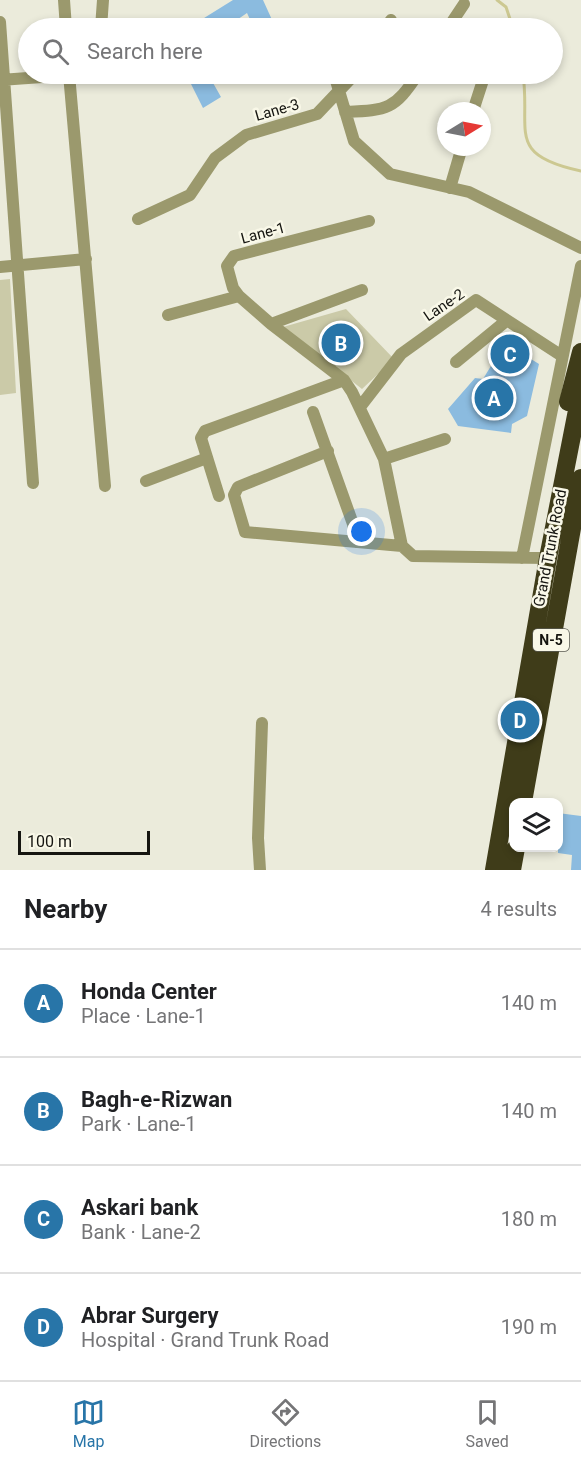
<!DOCTYPE html>
<meta charset="utf-8">
<style>
body{margin:0;font-family:Roboto,sans-serif;background:#f2f2f2;color:#202124}
.controls{position:absolute;right:18px;bottom:18px;display:grid;overflow:hidden;border-radius:12px;box-shadow:0 3px 9px #0003}
.controls button{width:54px;height:54px;display:grid;place-items:center;padding:0;border:0;border-bottom:2px solid #e0e0e0;background:#fff;color:#202124;font:30px sans-serif}
.compass{position:absolute;left:437px;top:102px;width:54px;height:54px;border-radius:50%;background:#fff;box-shadow:0 3px 9px #0003;rotate:80deg}
.scale{position:absolute;left:18px;bottom:15px;width:132px;box-sizing:border-box;padding-left:6px;border:3px solid #151510;border-top:0;font-size:16px;line-height:21px;white-space:nowrap;color:#151510;-webkit-text-stroke:4px #f9f8e8;paint-order:stroke}
.you{position:absolute;left:362px;top:532px;width:21px;height:21px;margin:-15px;border:4px solid #fff;border-radius:50%;background:#1a73e8;box-shadow:0 0 0 9px #1a73e833}
.badge{display:grid;place-items:center;width:39px;height:39px;border-radius:50%;background:#2875a8;color:#fff;font-size:20px;font-weight:700}
.pin{position:absolute;translate:-50% -50%;border:3px solid #fff;box-shadow:0 2px 6px #0006}
.list{margin:0;padding:0;list-style:none}
h2{display:flex;justify-content:space-between;align-items:center;height:78px;margin:0;padding:0 24px;font-size:26px}
h2 small{font-size:20px;font-weight:400;color:#757577}
.list li{display:grid;grid-template-columns:39px 1fr auto;gap:18px;align-items:center;box-sizing:border-box;height:108px;padding:0 24px;border-top:2px solid #e0e0e0}
.list b{display:block;font-size:22px;white-space:nowrap}
.list p{margin:0;font-size:20px;white-space:nowrap;color:#757577}
.list em{font-size:20px;font-style:normal;color:#757577}
.icon{flex:none;width:33px;height:33px;fill:none;stroke:currentColor;stroke-width:2;stroke-linecap:round;stroke-linejoin:round}
.map{position:relative;flex:none;width:581px;height:870px;overflow:hidden}
.search{position:absolute;background:#fff;box-shadow:0 3px 9px #0003;left:18px;right:18px;top:18px;height:66px;display:flex;align-items:center;gap:15px;box-sizing:border-box;padding:0 21px;border-radius:33px;color:#757577;font-size:22px}
.sheet{height:510px;background:#fff}
nav{display:flex;justify-content:space-around;align-items:center;box-sizing:border-box;height:84px;border-top:2px solid #e0e0e0;background:#fff;font-size:16px;color:#757577}
nav a{display:grid;justify-items:center;gap:3px}
nav .on{color:#2875a8}
.map>svg:first-child{display:block}
.green{fill:#cbcaa8}
.lines{fill:none;stroke-linecap:round;stroke-linejoin:round}
.stream{stroke:#ccc891;stroke-width:3}
.building{fill:#8bbbdf}
.minor{stroke:#9b996d;stroke-width:12}
.highway{stroke:#3f3c19;stroke-width:18}
.labels{text-anchor:middle;dominant-baseline:central;stroke-width:5;stroke-linejoin:round;paint-order:stroke}
.shield{fill:#f9f8e8;stroke:#595951;stroke-width:1.5}
.shield-label{font-size:14px;font-weight:bold;fill:#151510}
.street-label{font-size:15px;fill:#151510;stroke:#f9f8e8}
</style>
<div class="map">
<svg width="581" height="870" viewBox="0 0 581 870">
<rect width="100%" height="100%" fill="#ebebdb"/>
<path class="green" d="M10,279L16,393L0,395V280Z
M346,309L394,359L362,389L283,327Z"/>
<g class="lines">
<path class="stream" d="M497,0L506,7L513,28
M523,74C531,131 505,155 581,171"/>
</g>
<path class="building" d="M233,0H263L273,22L254,28L247,13L225,28H188Z
M186,74H208L221,97L203,108Z
M505,343L539,364L527,416L512,424L511,433L458,426L448,409L475,378L483,379Z
M558,813L581,816V870H571L572,855L558,853Z"/>
<g class="lines">
<path class="minor" d="M64,0L66,28
M0,22L33,483
M101,28L103,0
M385,28L391,20
M448,28L464,4
M69,74L105,486
M334,74L354,141L390,174L469,192L581,248
M0,80L84,74
M473,111L485,74
M345,112C388,110 394,110 418,74
M450,188L462,147
M138,219L190,195L215,158L246,135L317,114L355,74
M369,221L234,256L227,266L233,288L239,296L271,324L344,380L352,392L384,459L402,546L413,556L548,558
M0,267L86,259
M168,315L239,296
M271,324L362,290
M456,362L506,321
M360,407L401,354L476,300L562,356
M313,412L353,524L356,542
M328,451L238,487L234,495L245,532L402,546
M384,459L445,439
M146,481L207,458
M219,496L201,438L205,431L344,380
M522,558L581,266
M260,870L258,838L262,723"/>
<path class="highway" d="M568,402L581,352
M523,802L581,478
M494,870L548,558L581,390
M512,870L516,848"/>
</g>
<g class="labels">
<rect class="shield" x="533" y="629" width="36" height="22" rx="4.5"/>
<g class="shield-label">
<text x="551" y="640">N-5</text>
</g>
<g class="street-label">
<text transform="translate(277 110) rotate(-16)">Lane-3</text>
<text transform="translate(263 233) rotate(-15)">Lane-1</text>
<text transform="translate(444 305) rotate(-34)">Lane-2</text>
<text transform="translate(550 548) rotate(-79)">Grand Trunk Road</text>
</g>
</g>
</svg>
<div class="controls">
<button><svg class="icon" aria-label="layers" viewBox="0 0 24 24"><path d="M12 4l9 5-9 5-9-5zM3 14l9 5 9-5"/></svg></button>
</div>
<svg class="compass" viewBox="-18 -18 36 36"><path d="M0-13l5 13h-10z" fill="#e53935"/><path d="M0 13l5-13h-10z" fill="#757577"/></svg>
<div class="scale">100 m</div>
<div class="you"></div>
<div class="pin badge" style="left:494px;top:398px">A</div>
<div class="pin badge" style="left:341px;top:343px">B</div>
<div class="pin badge" style="left:510px;top:354px">C</div>
<div class="pin badge" style="left:520px;top:720px">D</div>
<div class="search"><svg class="icon" aria-label="search" viewBox="0 0 24 24"><circle cx="10" cy="10" r="6"/><path d="M15 15l6 6"/></svg>Search here</div>
</div>
<section class="sheet">
<h2>Nearby<small>4 results</small></h2>
<ul class="list">
<li><span class="badge">A</span><div><b>Honda Center</b><p>Place · Lane-1</p></div><em>140 m</em></li>
<li><span class="badge">B</span><div><b>Bagh-e-Rizwan</b><p>Park · Lane-1</p></div><em>140 m</em></li>
<li><span class="badge">C</span><div><b>Askari bank</b><p>Bank · Lane-2</p></div><em>180 m</em></li>
<li><span class="badge">D</span><div><b>Abrar Surgery</b><p>Hospital · Grand Trunk Road</p></div><em>190 m</em></li>
</ul>
</section>
<nav>
<a class="on"><svg class="icon" aria-label="map" viewBox="0 0 24 24"><path d="M3 6l6-2 6 2 6-2v14l-6 2-6-2-6 2zM9 4v14M15 6v14"/></svg>Map</a>
<a><svg class="icon" aria-label="directions" viewBox="0 0 24 24"><path d="M12 3l9 9-9 9-9-9zM9 14v-3h6M13 9l2 2-2 2"/></svg>Directions</a>
<a><svg class="icon" aria-label="saved" viewBox="0 0 24 24"><path d="M7 4h10v16l-5-4-5 4z"/></svg>Saved</a>
</nav>
